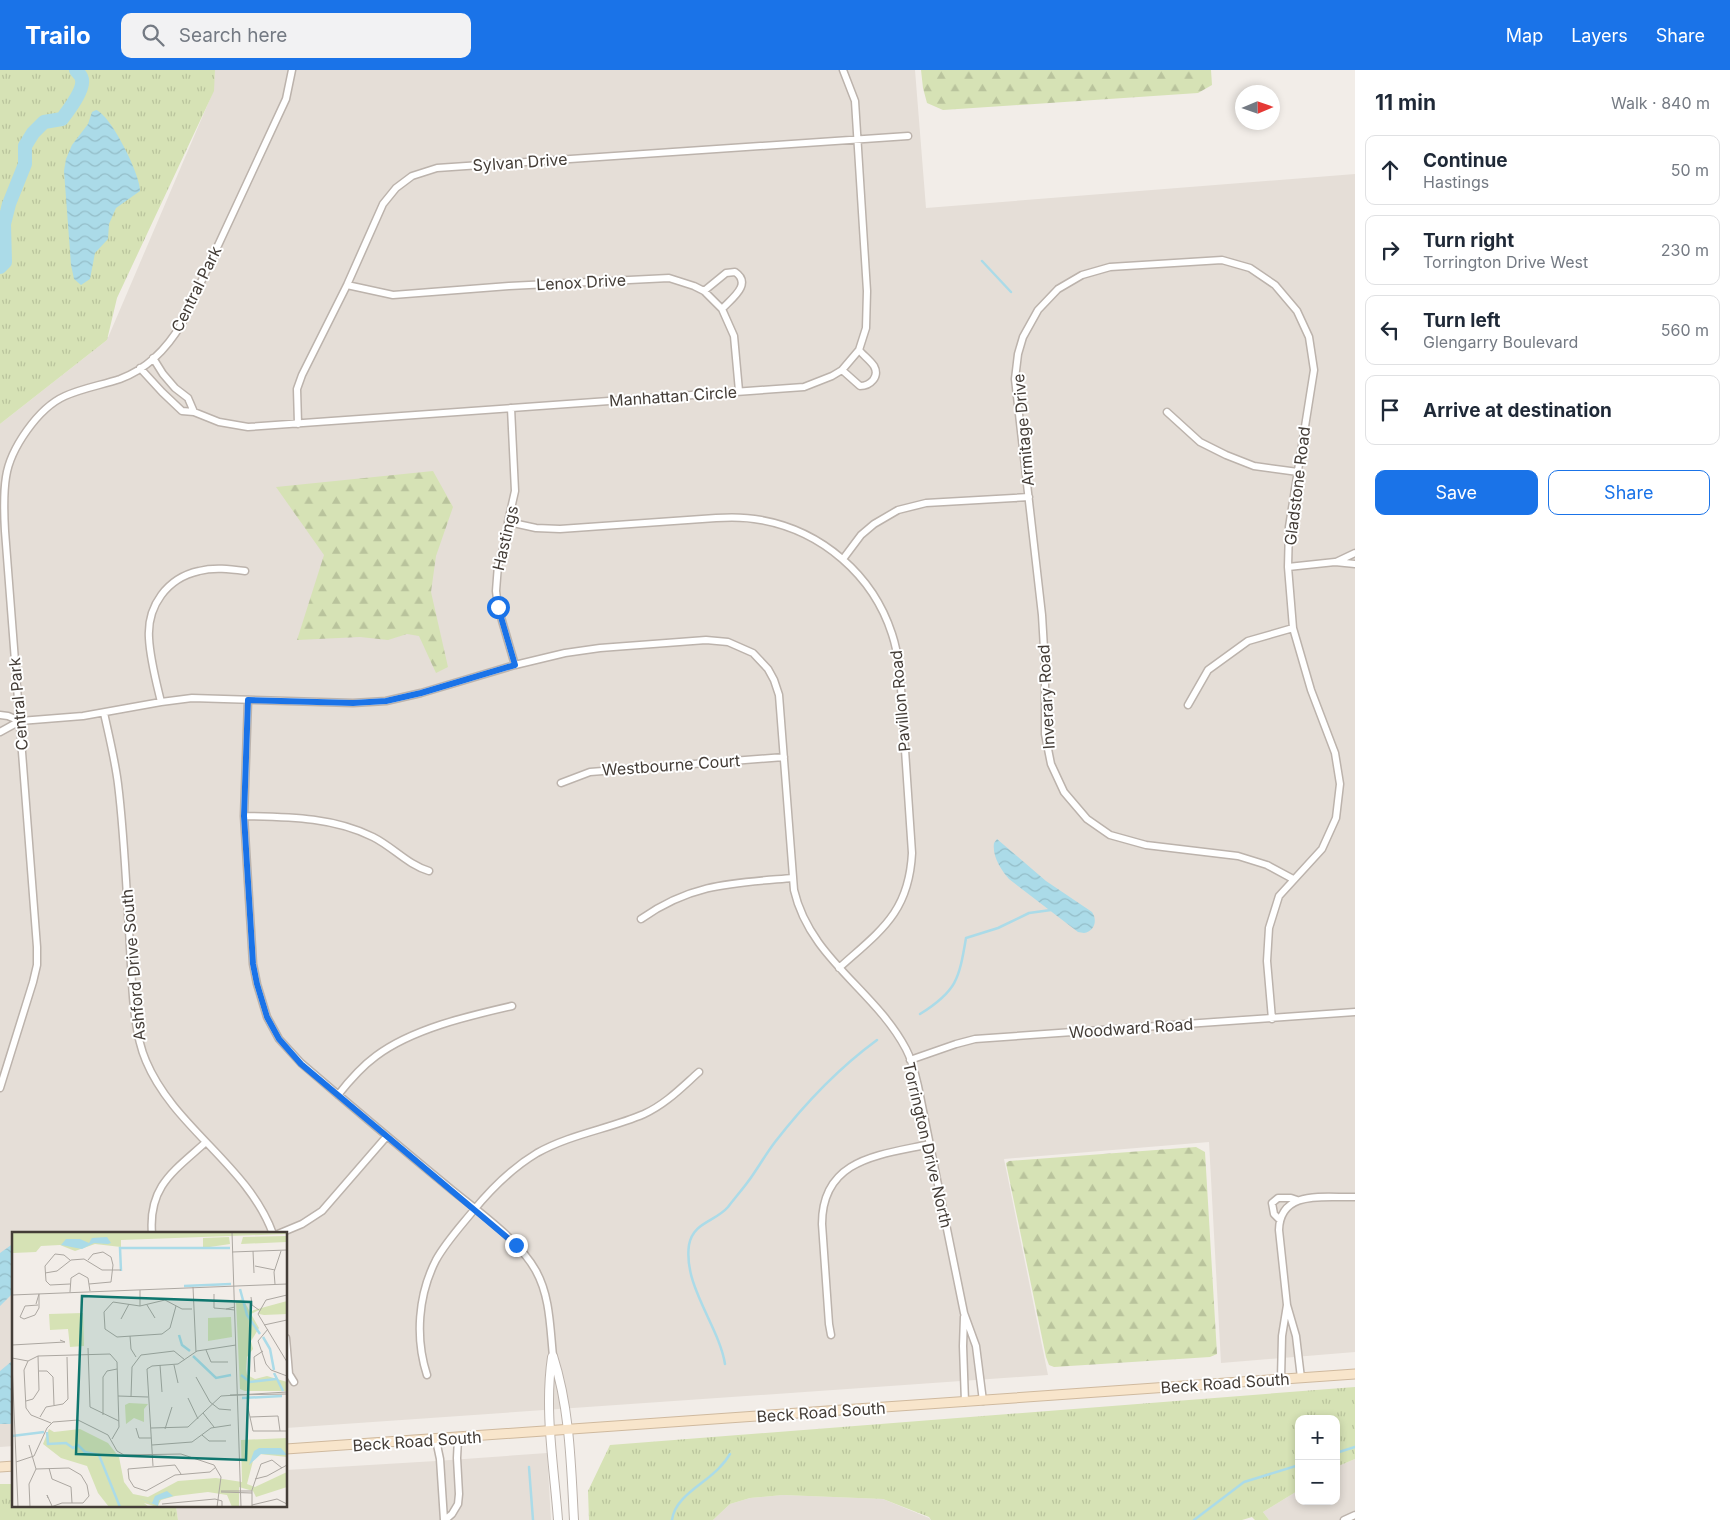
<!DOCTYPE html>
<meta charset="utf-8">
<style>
body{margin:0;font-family:Inter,sans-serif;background:#f2f2f3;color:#1f2937}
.controls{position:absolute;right:15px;bottom:15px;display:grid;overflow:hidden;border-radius:10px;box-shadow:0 2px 8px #0003}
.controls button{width:45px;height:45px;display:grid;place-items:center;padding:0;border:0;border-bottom:1px solid #e0e1e3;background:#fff;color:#1f2937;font:25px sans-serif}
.compass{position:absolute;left:1235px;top:15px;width:45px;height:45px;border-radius:50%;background:#fff;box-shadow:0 2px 8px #0003;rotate:88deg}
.stop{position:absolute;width:15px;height:15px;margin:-11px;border:4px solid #1a73e8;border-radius:50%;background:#fff}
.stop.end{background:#1a73e8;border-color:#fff;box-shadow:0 1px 5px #0008}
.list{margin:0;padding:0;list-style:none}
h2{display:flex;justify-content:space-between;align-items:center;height:65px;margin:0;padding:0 20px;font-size:21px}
h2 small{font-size:16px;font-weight:400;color:#747a83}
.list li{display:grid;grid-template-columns:32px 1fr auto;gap:15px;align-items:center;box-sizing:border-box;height:70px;margin:0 10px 10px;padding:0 10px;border:1px solid #e0e1e3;border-radius:10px}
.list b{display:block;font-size:19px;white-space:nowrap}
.list p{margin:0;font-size:16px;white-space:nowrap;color:#747a83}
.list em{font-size:16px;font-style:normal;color:#747a83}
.actions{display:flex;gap:10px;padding:15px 20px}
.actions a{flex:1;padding:11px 0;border:1px solid #1a73e8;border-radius:10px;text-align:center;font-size:18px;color:#1a73e8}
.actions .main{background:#1a73e8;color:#fff}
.icon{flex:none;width:28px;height:28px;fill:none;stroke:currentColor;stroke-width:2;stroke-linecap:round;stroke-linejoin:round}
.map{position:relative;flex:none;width:1355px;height:1450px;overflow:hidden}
header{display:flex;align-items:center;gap:30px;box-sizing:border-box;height:70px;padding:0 25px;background:#1a73e8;color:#fff}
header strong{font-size:24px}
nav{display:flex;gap:28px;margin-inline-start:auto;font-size:18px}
.search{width:350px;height:45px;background:#f2f2f3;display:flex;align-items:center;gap:12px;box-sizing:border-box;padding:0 18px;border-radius:10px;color:#747a83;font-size:19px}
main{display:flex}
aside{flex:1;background:#fff}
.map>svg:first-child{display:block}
.residential{fill:#e5ded7}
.grass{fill:url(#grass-tufts)}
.forest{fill:url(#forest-firs)}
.water{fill:url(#water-waves)}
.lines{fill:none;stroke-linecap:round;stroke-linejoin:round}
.stream{stroke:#abdbe8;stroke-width:2.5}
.river{stroke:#abdbe8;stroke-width:14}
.minor-casing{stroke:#bcb3ac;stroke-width:9}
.tertiary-casing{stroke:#bcb3ac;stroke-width:10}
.secondary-casing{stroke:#cfb99e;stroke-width:11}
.minor{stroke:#fff;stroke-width:6}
.tertiary{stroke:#fff;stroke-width:8}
.secondary{stroke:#f8e5cb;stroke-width:9}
.route{stroke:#1a73e8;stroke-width:6}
.labels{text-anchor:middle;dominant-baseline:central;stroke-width:4;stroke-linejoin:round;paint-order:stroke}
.street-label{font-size:16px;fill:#443d37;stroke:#fff}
.inset-river{fill:none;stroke:#abdbe8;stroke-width:2.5}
.inset-road{fill:none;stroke:#aca7a1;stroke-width:1}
.view{fill:#0f766e;fill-opacity:0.15;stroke:#0f766e;stroke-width:2.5}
.inset-edge{fill:none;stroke:#443d37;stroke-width:2.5}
</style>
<header>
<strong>Trailo</strong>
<div class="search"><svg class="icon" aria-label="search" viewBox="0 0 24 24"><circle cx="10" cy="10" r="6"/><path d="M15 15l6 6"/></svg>Search here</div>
<nav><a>Map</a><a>Layers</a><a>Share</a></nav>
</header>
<main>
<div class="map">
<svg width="1355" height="1450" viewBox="0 0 1355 1450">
<defs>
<pattern id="grass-tufts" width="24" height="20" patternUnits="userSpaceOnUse" patternTransform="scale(1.25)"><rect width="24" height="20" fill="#d6e2b5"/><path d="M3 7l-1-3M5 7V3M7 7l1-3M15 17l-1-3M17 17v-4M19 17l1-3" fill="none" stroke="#b9c39c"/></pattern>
<pattern id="forest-firs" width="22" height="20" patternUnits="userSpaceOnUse" patternTransform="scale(1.25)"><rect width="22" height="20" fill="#d6e2b5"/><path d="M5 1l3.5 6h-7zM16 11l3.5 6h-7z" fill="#b9c39c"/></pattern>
<pattern id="water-waves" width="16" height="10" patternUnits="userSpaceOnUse" patternTransform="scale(1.25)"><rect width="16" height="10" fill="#abdbe8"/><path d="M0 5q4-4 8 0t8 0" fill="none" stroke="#94bdc8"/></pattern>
</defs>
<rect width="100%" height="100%" fill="#f2ede8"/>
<path class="residential" d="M215,0H915L926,138L1355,104V1282L1221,1293L1209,1072L1004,1089L1048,1305L286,1358V1164H14V1376L0,1377V354L107,270L213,22Z
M547,1383L551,1450H178L176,1436H286V1400L436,1391Z
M1355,1389V1450H1269L1263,1442L1299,1420V1431H1336V1397Z
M783,1425L883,1429L929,1448L931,1450H713L730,1434L750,1428Z"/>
<path class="grass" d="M0,0H215L214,21L117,228L107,270L0,354Z
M1355,1317V1389L1336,1397V1349H1299V1420L1263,1442L1269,1450H1255L1252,1447L1242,1450H931L929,1447L883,1429L783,1425L750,1428L730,1434L713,1450H589L588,1421L610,1375Z
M0,1414H14V1436H176L178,1450H0Z"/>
<path class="forest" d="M921,0H1211L1212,15L1198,23L943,40L927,33L923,18Z
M433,401L453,437L436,486L431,522L448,597L436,603L419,566L407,564L388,570L360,567L297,570L324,485L276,417Z
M1196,1077L1205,1082L1217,1284L1210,1287L1054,1297L1049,1295L1046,1287L1006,1093L1009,1091Z"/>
<path class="water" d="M96,40C111,45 141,106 140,121L116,138L109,154L108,169L95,183L90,209L81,215L74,209L71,195L64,101L66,89L72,75L88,54L92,42Z
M997,769L1046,811L1092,842C1098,851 1094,861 1084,863L1078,862L1009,809C1001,800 992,786 994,773Z
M14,1173V1222L0,1236V1183Z
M14,1285V1352L10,1354H0V1301L12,1291Z"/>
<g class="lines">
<path class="stream" d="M982,191L1011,222
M920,944C957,921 959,909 966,868L998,858L1029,843L1051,840
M725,1294C719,1256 683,1216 689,1175C693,1152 715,1152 728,1137C734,1129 741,1121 747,1113C757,1100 765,1085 775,1072C803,1036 840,997 877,970
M1336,1383L1355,1377
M529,1397L533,1450
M672,1450C675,1426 705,1414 720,1397C724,1393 727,1389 730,1384
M1194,1450L1244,1412L1299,1395"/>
<path class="river" d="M0,197L5,192L4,154L9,134L25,94V76L33,63L44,52L62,49C68,41 84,20 82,10C82,6 78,3 76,0"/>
<defs>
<path id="minor" d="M347,215L393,225L509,216L669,208L694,216L704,221L722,239L734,266L739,321
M704,221L726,203L735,202C753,214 731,229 722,239
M153,288L163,304L175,318L188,328L194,342
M140,298L162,322L182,341L194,342L219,352L248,357L804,317L832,306L842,300L859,280L866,258L867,221L855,31L843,0
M842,300L860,316C870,316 880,307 874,296C870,290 863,285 859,280
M511,338L515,421L508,452V463L498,495L496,521L498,537L515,595
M1167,342L1200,372L1226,385L1254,396L1298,402
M298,354L297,319L302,305L347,215L383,134L396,118L412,106L437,98L908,66
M508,452L536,458L560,459L716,448C731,447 746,447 761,450C822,461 873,505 892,564C901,591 901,622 903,650C906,695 909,739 912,783C909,843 880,861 839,898
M843,489L861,465L874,454L898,440L926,433L1029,427
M1336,492L1355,483
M1288,497L1335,492L1355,494
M248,630L244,746L253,894L257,914L267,947L279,969L301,993C351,1036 401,1078 452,1120C479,1142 519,1170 536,1201C550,1226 550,1257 553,1286
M161,632C156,611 150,589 149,568C147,536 167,508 199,501C214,497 230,499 245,501
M1188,635L1208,600L1248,571L1293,558
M104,643C109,666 115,690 118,714C124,762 126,812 129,861C132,899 131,957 146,991C174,1058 248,1095 273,1164
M0,645L8,646L20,651L83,646L161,632L192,628L353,633L386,631L421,623L515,595L565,583L600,578L706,570L728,572L753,583L768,599L774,610L779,625L794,820C810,889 875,920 906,979C912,990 915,1003 918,1016L964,1243L976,1276L983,1331
M0,662L20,651
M561,713L590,702L784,687
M244,746C289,747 333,747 373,767C393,777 408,795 429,801
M641,849C692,813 734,813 793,808
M1272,949L1267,891L1269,858L1279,826L1322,779L1336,748L1340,714L1335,683L1311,620L1293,558L1288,497L1289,457L1314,300L1309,267L1297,241L1275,215L1250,198L1222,190L1110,197L1082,205L1058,219L1038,240L1023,267L1018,284L1015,309L1042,545L1045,596V664L1051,694L1064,722L1087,749L1110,765L1146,775L1238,786L1267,795L1293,809
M910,990L956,974L975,969L1355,942
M0,1018L33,912L37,895V877L5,461C4,443 3,426 6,407C10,379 38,338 65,326C83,318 102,315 120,309C147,299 168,277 182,253L286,29L292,0
M338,1025C349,1011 361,997 376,986C412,959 468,946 512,936
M1280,1150L1274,1144L1272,1133L1278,1128H1291L1297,1130
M152,1164C148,1116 174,1101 206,1072
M278,1164L302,1154L322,1141L387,1066
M1287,1235L1279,1160C1280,1119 1325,1128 1355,1127
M964,1247L963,1276L965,1332
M831,1265L829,1254L822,1154C822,1088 880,1085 930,1074
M286,1268L289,1304L294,1312
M427,1305C415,1268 418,1225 436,1190C446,1172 460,1157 473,1141C491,1119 512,1098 537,1083C571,1064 609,1059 644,1044C666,1034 682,1017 699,1002
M1281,1309L1282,1266L1287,1235L1296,1266L1301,1308
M436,1370L440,1389L444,1450
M445,1450L452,1444L458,1434L459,1424L457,1388L458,1368
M1344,1450L1355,1445"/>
<path id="tertiary" d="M553,1286C570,1339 571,1395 574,1450
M552,1287C544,1341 554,1396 558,1450"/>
<path id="secondary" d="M286,1379L1355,1304
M0,1397L14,1396"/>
</defs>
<use href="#minor" class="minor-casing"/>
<use href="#tertiary" class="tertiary-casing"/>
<use href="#secondary" class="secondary-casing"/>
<use href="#minor" class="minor"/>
<use href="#tertiary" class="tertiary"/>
<use href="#secondary" class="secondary"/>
</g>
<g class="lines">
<path class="route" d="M498,537L515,595L421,623L386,631L353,633L248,630L244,746L253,894L257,914L267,947L279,969L301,994L516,1175"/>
</g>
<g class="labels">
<g class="street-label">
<text transform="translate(520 92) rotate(-4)">Sylvan Drive</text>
<text transform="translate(581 212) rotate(-3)">Lenox Drive</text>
<text transform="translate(196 219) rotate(-64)">Central Park</text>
<text transform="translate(673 326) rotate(-4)">Manhattan Circle</text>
<text transform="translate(1023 360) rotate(-95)">Armitage Drive</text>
<text transform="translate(1297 416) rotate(-83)">Gladstone Road</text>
<text transform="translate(505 468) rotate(-77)">Hastings</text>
<text transform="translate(1046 627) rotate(-93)">Inverary Road</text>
<text transform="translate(900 631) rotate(-95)">Pavillon Road</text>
<text transform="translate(18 634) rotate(-95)">Central Park</text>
<text transform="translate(671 695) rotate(-4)">Westbourne Court</text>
<text transform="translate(133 895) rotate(-95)">Ashford Drive South</text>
<text transform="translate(1131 958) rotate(-4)">Woodward Road</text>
<text transform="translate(928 1075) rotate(77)">Torrington Drive North</text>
<text transform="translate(1225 1313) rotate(-4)">Beck Road South</text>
<text transform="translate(821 1342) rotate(-4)">Beck Road South</text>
<text transform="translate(417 1371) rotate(-4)">Beck Road South</text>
</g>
</g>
<g transform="translate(12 1162)">
<rect width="275" height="275" fill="#f2ede8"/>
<path d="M0,0H275V2L109,8V15L83,12L63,19L48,13L29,14L24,20L1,21ZM231,67L238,80L242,78L275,69V82L252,83L247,82V78L239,82L247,96L239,109L241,117L235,125L234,137L235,143L243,147L255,144L275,150V159H233L228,157L224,69ZM37,197L42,200L68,197L96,211L107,225L112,250L121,262L136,265L166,249L204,246L230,250L229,208L275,206V225L248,222L241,229L235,252L243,255L275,240V255L244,265L241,259L227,255V275H220L215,263L196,260L163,264L149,268L145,275L132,271L137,275H97L86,261L75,234L49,226L31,212Z" fill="#d6e2b5"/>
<path d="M274,4V10L229,12L231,5ZM217,5L218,12L191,16V6ZM71,81L72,114L58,115L56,97L38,98L37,82ZM219,85L220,105L196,109V86ZM117,171L136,172L132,177V190L122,186L114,192L113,173Z" fill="#d6e2b5"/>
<path d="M95,5L99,11L96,12L82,11L70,17L49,13L54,7H68L77,11L80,6ZM247,216H269L275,223L249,222L237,233L242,219ZM155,259L161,264L147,268L146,274L127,266L140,271L143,264Z" fill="#abdbe8"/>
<path class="inset-river" d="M109,39L108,16H218M172,54L219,52M228,57L235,83L248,102M167,103L170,113L178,119M251,105L258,117L262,138M181,124L204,146L219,143M262,141L271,159M229,143L238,150L264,147M230,166L270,164M35,200L36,212L54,211L61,216L66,213L73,220L87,223L108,275M0,204L32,200"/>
<path class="inset-road" d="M220,0L229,275M241,19L242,41M220,20L275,18M58,28L52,23L43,22L33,34L34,49L38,53L58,52M76,28L81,22L91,20L99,25L101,33L99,50L77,52M243,34L263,38M33,41L45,39L59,28L72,27L90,38H109M263,52L262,40L269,19M181,55L184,120M128,58V74M58,60L59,46L67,41L76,46L78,59M202,62V76L214,77M0,63L275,52M275,63L254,68L246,82L275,130M239,65L240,73L247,78M24,72L27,62V76L23,83L12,87L8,85L13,74L26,73M135,73L143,86M164,74L158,96L150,102L105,105L93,97L92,80L101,70L128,74L153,68L170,77H180M223,75L214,77L223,78M109,87L117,72M252,93L275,88M256,97L246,109L254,132L259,138L275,144M118,104L119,117L124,125M0,113L53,110L48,108M76,116L78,175L107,189M194,118L199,130H216M0,126L16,129M0,130L6,275M148,133L150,160M162,133L166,151M27,139H35L41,145L42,173M243,140L242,125L251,119M184,145L198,170L207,177L219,178M218,163L275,162M106,164L136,165M119,165L120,135L129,123L162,119L173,128M176,166L186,187M14,169L21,167L27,158L26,124M236,176L241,199H275M191,181L202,195M91,183V145L95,139L105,137M28,185L34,175L51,172L56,167L55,125M238,185L266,184L268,199M39,191L19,183L14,176L12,138L16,129L26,124L98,122L105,130L107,195L100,207M124,196L127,206H139M139,196L176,195L209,164L275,160M153,197L160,175M190,203L197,209H214M17,213L24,237L17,252L18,275M140,213L180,210L199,196L219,193M4,230L22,224L35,196L41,190L66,188L96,203L105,219L112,223L169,222L202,233L209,245L205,275M141,234L135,137L140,134L166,132L185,119L224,113M37,236L40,247L59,255L60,271M24,237L57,236L69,243L75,253L77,264L71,271H50L39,275M116,237L117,247L122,255L134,259L163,243L198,240L204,235M116,237L163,233L169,242M243,247L255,244L275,233M209,259H240M209,260L240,261M36,266L35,263L40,274M150,272L203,267L210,269V275M240,273L265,267L275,272M240,275V258L249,232L260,228L270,236"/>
<path class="view" d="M70,64L239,70L234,228L64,222Z"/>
<rect width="275" height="275" class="inset-edge"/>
</g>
</svg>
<div class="controls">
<button>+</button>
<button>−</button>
</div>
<svg class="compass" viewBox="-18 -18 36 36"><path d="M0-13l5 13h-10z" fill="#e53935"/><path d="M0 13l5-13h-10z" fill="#747a83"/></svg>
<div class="stop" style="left:498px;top:537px"></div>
<div class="stop end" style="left:516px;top:1175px"></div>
</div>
<aside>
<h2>11 min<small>Walk · 840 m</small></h2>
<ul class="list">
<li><svg class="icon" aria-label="ahead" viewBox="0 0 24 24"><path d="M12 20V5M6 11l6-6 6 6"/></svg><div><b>Continue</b><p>Hastings</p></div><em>50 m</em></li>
<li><svg class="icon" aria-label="right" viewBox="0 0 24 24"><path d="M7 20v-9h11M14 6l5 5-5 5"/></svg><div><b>Turn right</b><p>Torrington Drive West</p></div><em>230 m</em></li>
<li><svg class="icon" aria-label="left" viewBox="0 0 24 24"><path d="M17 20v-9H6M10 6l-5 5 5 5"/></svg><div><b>Turn left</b><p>Glengarry Boulevard</p></div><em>560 m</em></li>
<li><svg class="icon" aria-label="arrive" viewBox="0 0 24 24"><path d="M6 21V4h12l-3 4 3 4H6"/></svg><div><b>Arrive at destination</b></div></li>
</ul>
<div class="actions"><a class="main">Save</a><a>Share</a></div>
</aside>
</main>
